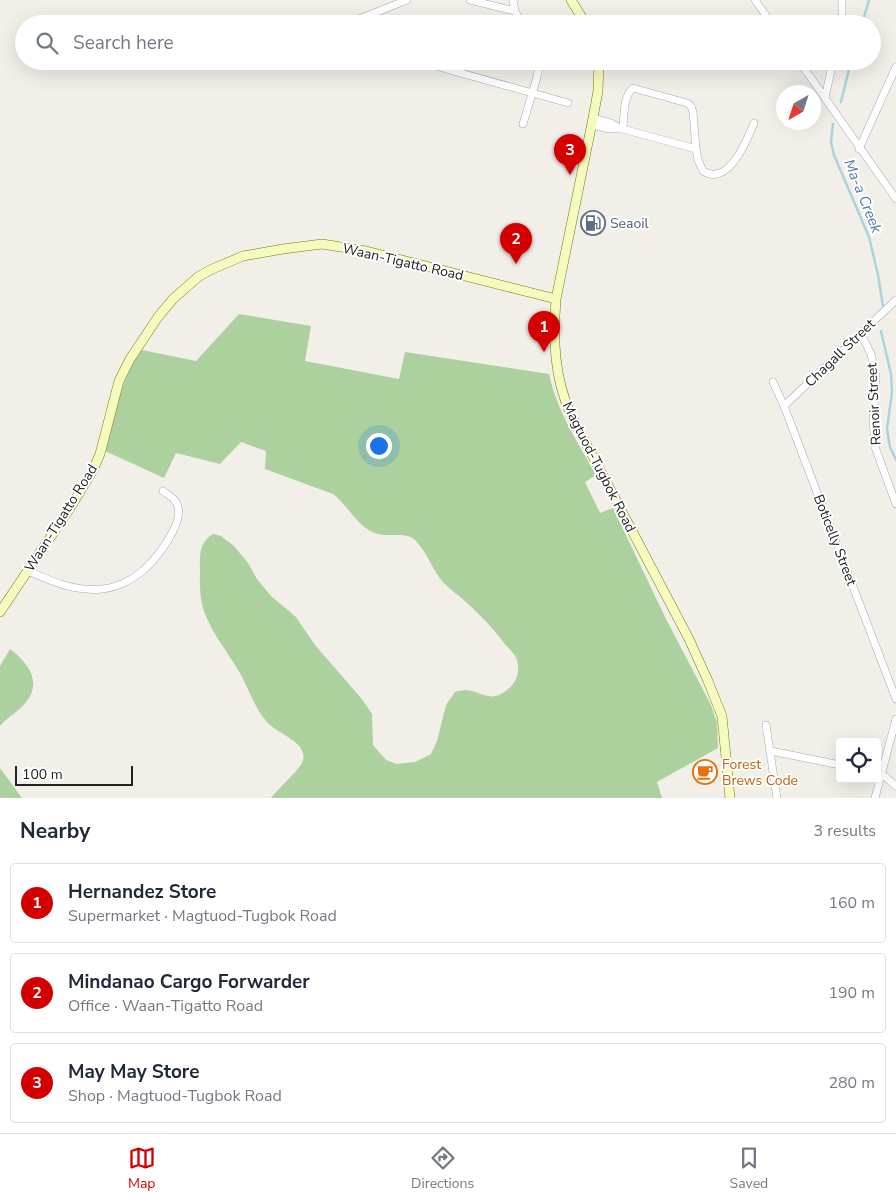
<!DOCTYPE html>
<meta charset="utf-8">
<style>
body{margin:0;font-family:"Nunito Sans",sans-serif;background:#f6f6f7;color:#1f2937}
.controls{position:absolute;right:15px;bottom:15px;display:grid;overflow:hidden;border-radius:5px;box-shadow:0 5px 20px #0002}
.controls button{width:45px;height:45px;display:grid;place-items:center;padding:0;border:0;border-bottom:1px solid #e0e1e3;background:#fff;color:#1f2937;font:25px sans-serif}
.compass{position:absolute;left:776px;top:85px;width:45px;height:45px;border-radius:50%;background:#fff;box-shadow:0 5px 20px #0002;rotate:219deg}
.scale{position:absolute;left:15px;bottom:12px;width:118px;box-sizing:border-box;padding-left:5px;border:2px solid #222;border-top:0;font-size:14px;line-height:18px;white-space:nowrap;color:#222;-webkit-text-stroke:4px #fff;paint-order:stroke}
.you{position:absolute;left:378px;top:445px;width:18px;height:18px;margin:-12px;border:4px solid #fff;border-radius:50%;background:#1a73e8;box-shadow:0 0 0 8px #1a73e833}
.badge{display:grid;place-items:center;width:32px;height:32px;border-radius:50%;background:#d40000;color:#fff;font-size:16px;font-weight:700}
.pin{position:absolute;translate:-50% -41px;filter:drop-shadow(0 1px 2px #0008)}
.pin::after{content:'';position:absolute;top:26px;width:18px;height:15px;background:inherit;clip-path:polygon(0 0,100% 0,50% 100%)}
.list{margin:0;padding:0;list-style:none}
h2{display:flex;justify-content:space-between;align-items:center;height:65px;margin:0;padding:0 20px;font-size:21px}
h2 small{font-size:16px;font-weight:400;color:#747a83}
.list li{display:grid;grid-template-columns:32px 1fr auto;gap:15px;align-items:center;box-sizing:border-box;height:80px;margin:0 10px 10px;padding:0 10px;border:1px solid #e0e1e3;border-radius:5px}
.list b{display:block;font-size:19px;white-space:nowrap}
.list p{margin:0;font-size:16px;white-space:nowrap;color:#747a83}
.list em{font-size:16px;font-style:normal;color:#747a83}
.icon{flex:none;width:28px;height:28px;fill:none;stroke:currentColor;stroke-width:2;stroke-linecap:round;stroke-linejoin:round}
.map{position:relative;flex:none;width:896px;height:798px;overflow:hidden}
.search{position:absolute;background:#fff;box-shadow:0 5px 20px #0002;left:15px;right:15px;top:15px;height:55px;display:flex;align-items:center;gap:12px;box-sizing:border-box;padding:0 18px;border-radius:28px;color:#747a83;font-size:19px}
.sheet{height:335px;background:#fff}
nav{display:flex;justify-content:space-around;align-items:center;box-sizing:border-box;height:70px;border-top:1px solid #e0e1e3;background:#fff;font-size:14px;color:#747a83}
nav a{display:grid;justify-items:center;gap:2px}
nav .on{color:#d40000}
.map>svg:first-child{display:block}
.forest{fill:#add19e}
.lines{fill:none;stroke-linecap:round;stroke-linejoin:round}
.stream{stroke:#aad3df;stroke-width:2.5}
.street-casing{stroke:#a9a9a9;stroke-width:8}
.secondary-casing{stroke:#707d05;stroke-width:10}
.street{stroke:#fff;stroke-width:7}
.secondary{stroke:#f7fabf;stroke-width:9}
.labels{text-anchor:middle;dominant-baseline:central;stroke-width:4;stroke-linejoin:round;paint-order:stroke}
.service-label{font-size:14px;fill:#4e5e75;stroke:#fff;text-anchor:start}
.street-label{font-size:14px;fill:#222;stroke:#fff}
.food-label{font-size:14px;fill:#c56008;stroke:#fff;text-anchor:start}
.water-label{font-size:15px;font-style:italic;fill:#4a7aab;stroke:#fff}
</style>
<div class="map">
<svg width="896" height="798" viewBox="0 0 896 798">
<rect width="100%" height="100%" fill="#f2efe9"/>
<path class="forest" d="M239,314L311,326L305,361L399,379L405,352L549,374C557,411 578,443 596,475L585,482L600,513L613,508L666,619L711,705L717,723L718,748L657,782L662,798H271C277,790 301,768 303,761C308,741 276,734 266,721C255,708 249,690 241,675C229,653 210,632 203,608C199,595 200,580 200,567C200,552 200,542 213,534L221,536L234,546L248,563L257,579L271,596L296,617L315,645L361,698L372,714L373,745L386,760L397,764L415,762L431,754L437,741L446,705L455,692C458,691 462,690 466,690C483,692 491,704 508,689C517,682 521,669 516,658C514,653 508,648 504,643C494,629 481,616 468,604C460,596 450,590 442,581C432,569 427,552 415,540C406,532 390,537 378,534C358,529 349,506 333,494L265,469L266,451L241,442L220,464L176,453L164,478L105,451C114,416 120,380 142,350L196,361Z
M10,649C27,662 43,681 26,702C19,712 8,716 0,726V666Z
M0,768L22,798H0Z"/>
<g class="lines">
<path class="stream" d="M862,24L869,0
M841,102L851,61
M833,124L831,142L834,155L869,237L878,275L883,306
M881,331L891,374L892,392L887,429L890,447L896,460"/>
<defs>
<path id="street" d="M470,0L515,11
M513,0L515,11L522,24
M755,0L772,24
M342,24L364,17L407,0
M842,24V0
M418,61L568,103
M799,61L896,199
M825,98L833,61
M593,118L611,123L619,128L696,149
M523,124L537,77L540,61
M592,125L610,129L619,128
M623,129C624,117 623,96 633,88L687,103L691,106L693,112L696,149L698,160L703,171C729,187 747,140 754,123
M859,149L896,67
M861,334L871,354L876,377L873,419L875,447L896,504
M773,382L784,406L896,699
M784,406L896,300
M28,571C51,581 75,592 102,589C115,588 130,581 140,573C154,562 186,523 177,504C175,498 168,495 163,491
M766,725L777,798
M771,751L840,765
M878,773L882,774L896,786
M875,798L896,719"/>
<path id="secondary" d="M571,0L586,24
M599,61L598,91L593,118L556,299C553,340 554,377 571,415L689,639L708,681L722,716L730,798
M0,612L70,508L93,470L100,454L119,381L130,359L158,317L173,299L198,277L210,270L243,256L283,249L322,244L366,251L556,299"/>
</defs>
<use href="#street" class="street-casing"/>
<use href="#secondary" class="secondary-casing"/>
<use href="#street" class="street"/>
<use href="#secondary" class="secondary"/>
</g>
<defs>
<symbol id="fuel-ring" viewBox="-11 -11 22 22"><circle r="9.5" fill="#fff" stroke="#5c6f8a" stroke-width="1.5"/><path d="M-5.5-6h7V0h2V4h1.3V-2.5L3-4.5l.8-.8L6-3V5H2.5V1h-1V6h-7ZM-4.2-4.7v3.2H.2V-4.7Z" fill="#5c6f8a"/></symbol>
<symbol id="cafe-ring" viewBox="-11 -11 22 22"><circle r="9.5" fill="#fff" stroke="#e8710a" stroke-width="1.5"/><path d="M-5.5-4.5H6V0H3Q3 3.5 0 3.5H-2.5Q-5.5 3.5-5.5 0ZM3-3.2v2h1.7v-2ZM-6 4.5H4V6H-6Z" fill="#e8710a"/></symbol>
</defs>
<g fill-rule="evenodd">
<use href="#fuel-ring" x="579" y="209" width="28" height="28"/>
<use href="#cafe-ring" x="691" y="758" width="28" height="28"/>
</g>
<g class="labels">
<g class="service-label">
<text x="610" y="223">Seaoil</text>
</g>
<g class="street-label">
<text transform="translate(403 262) rotate(13)">Waan-Tigatto Road</text>
<text transform="translate(840 353) rotate(-44)">Chagall Street</text>
<text transform="translate(874 404) rotate(-93)">Renoir Street</text>
<text transform="translate(599 467) rotate(63)">Magtuod-Tugbok Road</text>
<text transform="translate(61 518) rotate(-58)">Waan-Tigatto Road</text>
<text transform="translate(835 540) rotate(69)">Boticelly Street</text>
</g>
<g class="food-label">
<text x="722" y="764">Forest<tspan x="722" dy="16">Brews Code</tspan></text>
</g>
<g class="water-label">
<text transform="translate(863 196) rotate(68)">Ma-a Creek</text>
</g>
</g>
</svg>
<div class="controls">
<button><svg class="icon" aria-label="locate" viewBox="0 0 24 24"><circle cx="12" cy="12" r="6"/><path d="M12 2v4M12 18v4M2 12h4M18 12h4"/></svg></button>
</div>
<svg class="compass" viewBox="-18 -18 36 36"><path d="M0-13l5 13h-10z" fill="#e53935"/><path d="M0 13l5-13h-10z" fill="#747a83"/></svg>
<div class="scale">100 m</div>
<div class="you"></div>
<div class="pin badge" style="left:544px;top:352px">1</div>
<div class="pin badge" style="left:516px;top:264px">2</div>
<div class="pin badge" style="left:570px;top:175px">3</div>
<div class="search"><svg class="icon" aria-label="search" viewBox="0 0 24 24"><circle cx="10" cy="10" r="6"/><path d="M15 15l6 6"/></svg>Search here</div>
</div>
<section class="sheet">
<h2>Nearby<small>3 results</small></h2>
<ul class="list">
<li><span class="badge">1</span><div><b>Hernandez Store</b><p>Supermarket · Magtuod-Tugbok Road</p></div><em>160 m</em></li>
<li><span class="badge">2</span><div><b>Mindanao Cargo Forwarder</b><p>Office · Waan-Tigatto Road</p></div><em>190 m</em></li>
<li><span class="badge">3</span><div><b>May May Store</b><p>Shop · Magtuod-Tugbok Road</p></div><em>280 m</em></li>
</ul>
</section>
<nav>
<a class="on"><svg class="icon" aria-label="map" viewBox="0 0 24 24"><path d="M3 6l6-2 6 2 6-2v14l-6 2-6-2-6 2zM9 4v14M15 6v14"/></svg>Map</a>
<a><svg class="icon" aria-label="directions" viewBox="0 0 24 24"><path d="M12 3l9 9-9 9-9-9zM9 14v-3h6M13 9l2 2-2 2"/></svg>Directions</a>
<a><svg class="icon" aria-label="saved" viewBox="0 0 24 24"><path d="M7 4h10v16l-5-4-5 4z"/></svg>Saved</a>
</nav>
